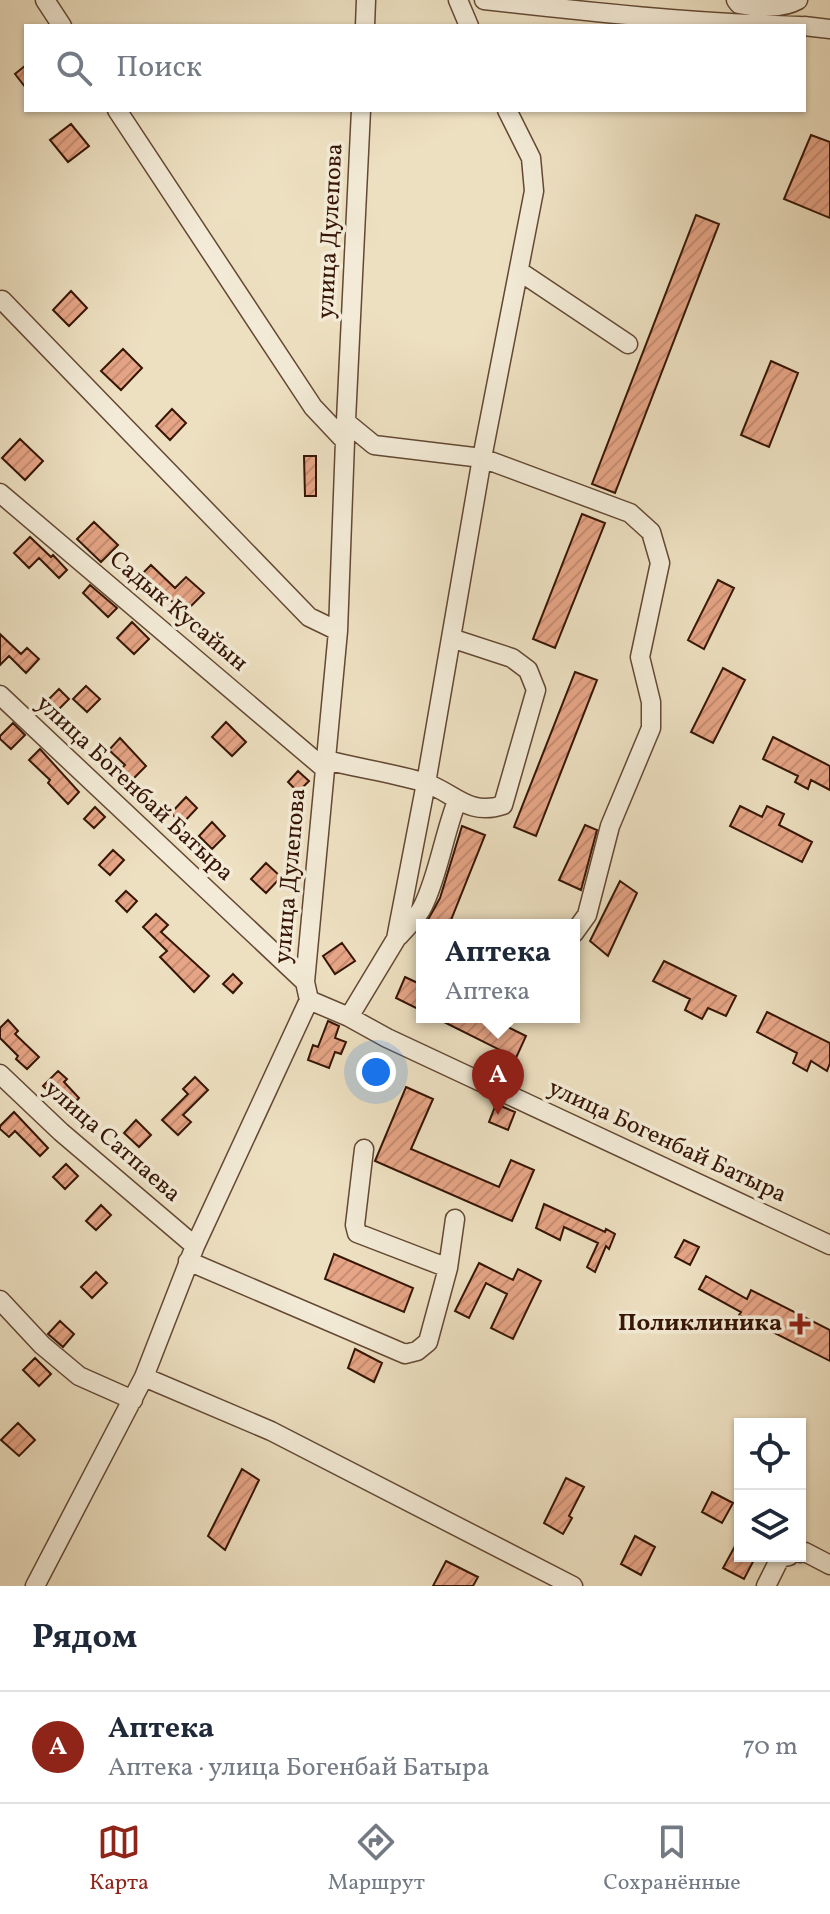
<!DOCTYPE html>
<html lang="ru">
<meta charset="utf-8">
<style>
body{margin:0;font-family:Vollkorn,serif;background:#f6f6f7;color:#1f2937}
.controls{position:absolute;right:24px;bottom:24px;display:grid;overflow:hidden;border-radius:0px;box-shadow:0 2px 6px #0004}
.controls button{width:72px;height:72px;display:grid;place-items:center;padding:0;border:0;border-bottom:2px solid #e0e1e3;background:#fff;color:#1f2937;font:40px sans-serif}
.you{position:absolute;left:376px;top:1072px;width:28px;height:28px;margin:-20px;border:6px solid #fff;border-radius:50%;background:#1a73e8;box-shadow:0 0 0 12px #1a73e833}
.badge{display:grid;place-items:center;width:52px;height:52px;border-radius:50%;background:#8f2418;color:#fff;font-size:26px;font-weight:700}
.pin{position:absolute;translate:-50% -66px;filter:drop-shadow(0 2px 4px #0008)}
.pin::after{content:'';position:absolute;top:42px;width:28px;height:24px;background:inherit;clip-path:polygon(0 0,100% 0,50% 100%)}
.popup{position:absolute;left:416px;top:919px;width:164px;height:104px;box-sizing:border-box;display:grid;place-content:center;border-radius:0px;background:#fff;filter:drop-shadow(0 2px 6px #0005);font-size:26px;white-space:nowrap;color:#747a83}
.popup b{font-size:30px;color:#1f2937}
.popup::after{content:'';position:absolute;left:50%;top:100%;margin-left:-16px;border:16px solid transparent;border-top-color:#fff}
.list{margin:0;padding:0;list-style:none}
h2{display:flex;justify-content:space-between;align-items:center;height:104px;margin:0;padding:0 32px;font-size:34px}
h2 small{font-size:26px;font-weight:400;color:#747a83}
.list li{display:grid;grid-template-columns:52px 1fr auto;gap:24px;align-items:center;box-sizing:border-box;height:112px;padding:0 32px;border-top:2px solid #e0e1e3}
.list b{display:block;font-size:30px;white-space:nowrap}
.list p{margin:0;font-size:26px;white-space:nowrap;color:#747a83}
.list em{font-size:26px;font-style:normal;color:#747a83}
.icon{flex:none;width:44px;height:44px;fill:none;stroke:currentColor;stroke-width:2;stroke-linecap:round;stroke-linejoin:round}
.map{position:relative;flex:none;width:830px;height:1586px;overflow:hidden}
.search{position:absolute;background:#fff;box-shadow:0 2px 6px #0004;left:24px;right:24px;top:24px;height:88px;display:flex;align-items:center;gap:20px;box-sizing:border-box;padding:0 28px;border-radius:0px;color:#747a83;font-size:30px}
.sheet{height:216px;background:#fff}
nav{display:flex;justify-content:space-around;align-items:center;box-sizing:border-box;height:112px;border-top:2px solid #e0e1e3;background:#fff;font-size:22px;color:#747a83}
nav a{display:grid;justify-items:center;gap:4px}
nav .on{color:#8f2418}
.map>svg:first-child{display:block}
.building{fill:url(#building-hatch);stroke:#361505;stroke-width:2}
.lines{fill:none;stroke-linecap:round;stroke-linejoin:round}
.minor-casing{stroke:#644834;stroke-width:21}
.minor{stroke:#f3ebd7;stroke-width:18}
.poi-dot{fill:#8f2418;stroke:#f3ebd7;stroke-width:3}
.labels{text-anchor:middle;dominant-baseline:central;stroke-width:7;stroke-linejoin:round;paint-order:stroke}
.street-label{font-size:24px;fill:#361505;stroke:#f3ebd7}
.poi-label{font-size:24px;font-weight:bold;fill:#361505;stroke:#f3ebd7;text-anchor:end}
</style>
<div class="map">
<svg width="830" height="1586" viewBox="0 0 830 1586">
<defs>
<pattern id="building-hatch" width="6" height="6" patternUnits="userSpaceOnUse" patternTransform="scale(2)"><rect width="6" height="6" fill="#e6a586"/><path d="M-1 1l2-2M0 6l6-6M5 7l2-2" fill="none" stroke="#c68d72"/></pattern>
</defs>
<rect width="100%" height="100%" fill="#ede0c1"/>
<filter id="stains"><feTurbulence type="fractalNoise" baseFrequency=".0025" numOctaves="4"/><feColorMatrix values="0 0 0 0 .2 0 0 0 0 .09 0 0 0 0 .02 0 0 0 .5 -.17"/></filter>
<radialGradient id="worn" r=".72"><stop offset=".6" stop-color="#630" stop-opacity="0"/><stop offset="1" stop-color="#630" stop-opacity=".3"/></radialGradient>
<path class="building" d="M26,65V88L15,74Z
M71,124L89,146L68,162L50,140Z
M811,135L830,142V218L784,199Z
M696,215L719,224L615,493L592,484Z
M71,291L87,308L69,326L53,310Z
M123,349L142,368L121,390L101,371Z
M771,361L798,373L769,447L741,435Z
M172,409L186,423L170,440L156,426Z
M20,439L43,461L25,480L2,458Z
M304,456H316V496H305Z
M582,514L605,523L555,648L533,639Z
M94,522L118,545L101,562L77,539Z
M30,537L51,557L53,555L67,570L59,578L39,558L29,568L14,553Z
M151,565L175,588L186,577L204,593L184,613L155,585L149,591L137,579Z
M718,580L734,588L704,649L688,640Z
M90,585L117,608L108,617L83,593Z
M132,622L149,639L134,654L117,638Z
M0,634L21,654L27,648L39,659L26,673L9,656L0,665Z
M723,668L745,680L713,743L691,732Z
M575,672L597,680L536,836L514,827Z
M86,686L100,699L87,712L73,699Z
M59,689L69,699L57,711L47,701Z
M226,722L246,742L232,756L212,737Z
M13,723L25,735L11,749L0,739V736Z
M773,737L830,766V790L811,780L808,789L795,782L798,776L763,759Z
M120,738L146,766L130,782L119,771L125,765L109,750Z
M40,749L79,792L68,804L48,783L50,780L29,760Z
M298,771L309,781L298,792L288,782Z
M186,797L197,808L182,824L171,813Z
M740,806L762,817L767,806L784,814L779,825L812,842L802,862L730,826Z
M95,807L105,817L94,828L84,819Z
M212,822L225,836L212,849L199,836Z
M585,825L597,830L581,890L559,880Z
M462,826L485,835L449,925H425L440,898Z
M113,850L124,860L110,875L99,865Z
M266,863L281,877L266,893L251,879Z
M620,881L637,893L608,956L590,941Z
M126,891L137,901L127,912L116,901Z
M156,914L168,925L161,932L209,976L194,992L160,957L167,951L143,927Z
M342,943L355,961L335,974L323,956Z
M664,961L736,996L726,1016L708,1008L702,1019L685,1010L690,999L653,981Z
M233,974L242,983L233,993L223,984Z
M405,977L422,985V1011L396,998Z
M767,1012L830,1043V1063L827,1071L811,1061L807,1071L793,1063L797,1053L757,1032Z
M434,1017H487L526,1036L516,1058Z
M8,1020L18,1031L15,1034L39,1057L27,1069L16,1059L18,1056L0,1038V1028Z
M328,1021L339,1026L335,1038L346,1042L341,1054L335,1052L329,1068L308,1060L313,1045L318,1047Z
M58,1071L67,1079L64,1082L79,1098L66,1112L56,1102L58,1100L43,1086Z
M195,1077L208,1090L183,1115L191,1122L178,1135L162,1120L188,1094L183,1089Z
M406,1087L433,1099L411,1149L499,1187L511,1160L534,1170L512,1221L375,1161Z
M496,1104L515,1112L508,1130L489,1122Z
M14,1112L48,1148L40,1156L15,1131L9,1137L0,1129V1126Z
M136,1120L151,1135L139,1147L124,1133Z
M66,1164L78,1176L65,1189L53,1177Z
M544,1204L605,1232L606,1229L615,1234L609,1249L606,1246L595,1272L587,1267L598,1243L564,1227L560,1240L536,1228Z
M101,1205L111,1215L96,1230L86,1221Z
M684,1240L699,1247L690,1265L675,1257Z
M334,1254L413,1288L404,1312L325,1279Z
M479,1263L513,1280L518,1269L541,1281L513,1339L491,1328L507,1294L486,1283L469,1318L455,1311Z
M96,1272L107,1283L92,1298L81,1287Z
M706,1276L747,1299L751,1290L830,1330V1361L739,1315L741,1312L699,1289Z
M60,1321L74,1334L63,1347L48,1334Z
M355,1349L382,1363L374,1382L348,1368Z
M35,1358L51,1374L39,1386L23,1370Z
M18,1423L35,1440L19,1456L1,1440Z
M242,1469L259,1480L225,1550L208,1536Z
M566,1478L584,1487L569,1516L572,1518L563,1534L544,1523Z
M712,1492L733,1503L722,1523L702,1512Z
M635,1536L655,1547L641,1575L621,1564Z
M740,1537V1556H756L744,1579L723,1568Z
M446,1561L478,1577L473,1586H433Z"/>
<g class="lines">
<defs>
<path id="minor" d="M45,0L62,26
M458,0L469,26
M484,0C589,12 693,23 800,26
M736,0L739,4C757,8 782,9 798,0
M365,26L366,0
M804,26L830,29
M117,110L313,407L345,441
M519,271L628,344
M2,300L309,617L338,631
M346,422L374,445L482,458L630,513L651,532L660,563L640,657L651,702V728L610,826L587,915L574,933
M0,493L325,769
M0,695L305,982
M326,760C358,768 391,773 423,782C453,791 467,817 503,805L536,690L528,670L512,658L451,638
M399,936C407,927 418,917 423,906C438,876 444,834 457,801
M309,1000L349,1017L387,1038L830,1245
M349,1017L396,939L426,783L482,458L534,191L531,158L507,110
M0,1074L61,1132L195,1246
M364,1149L355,1225L357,1233L448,1268
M188,1261L405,1354L417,1351L428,1342L448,1268L455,1219
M0,1300L42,1345L79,1376L133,1400
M144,1377L271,1431L573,1586
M800,1553L805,1552L830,1565
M35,1586L144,1377L195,1246L309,1000L305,982L338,631L345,441L361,110
M766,1586L780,1558L789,1556"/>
</defs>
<use href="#minor" class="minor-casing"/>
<use href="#minor" class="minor"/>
</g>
<path class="poi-dot" d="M796 1312h8v8h8v8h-8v8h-8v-8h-8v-8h8z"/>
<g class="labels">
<g class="street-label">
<text transform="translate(331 231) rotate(-87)">улица Дулепова</text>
<text transform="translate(178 612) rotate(40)">Садык Кусайын</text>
<text transform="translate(134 789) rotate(43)">улица Богенбай Батыра</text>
<text transform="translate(291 876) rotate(-85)">улица Дулепова</text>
<text transform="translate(112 1142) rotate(41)">улица Сатпаева</text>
<text transform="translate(667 1142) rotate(25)">улица Богенбай Батыра</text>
</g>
<g class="poi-label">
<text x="782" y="1324">Поликлиника</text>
</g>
</g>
<rect width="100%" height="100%" filter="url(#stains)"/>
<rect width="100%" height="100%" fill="url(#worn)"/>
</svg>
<div class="controls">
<button><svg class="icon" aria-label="locate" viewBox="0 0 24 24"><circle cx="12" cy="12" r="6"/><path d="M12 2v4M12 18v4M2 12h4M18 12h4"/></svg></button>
<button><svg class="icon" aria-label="layers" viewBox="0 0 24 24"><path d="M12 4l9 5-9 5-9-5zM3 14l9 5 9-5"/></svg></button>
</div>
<div class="you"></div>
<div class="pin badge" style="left:498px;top:1115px">A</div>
<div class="popup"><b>Аптека</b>Аптека</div>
<div class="search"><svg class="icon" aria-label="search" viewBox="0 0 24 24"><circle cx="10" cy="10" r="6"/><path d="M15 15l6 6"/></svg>Поиск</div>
</div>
<section class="sheet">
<h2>Рядом<small></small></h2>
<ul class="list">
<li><span class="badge">A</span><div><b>Аптека</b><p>Аптека · улица Богенбай Батыра</p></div><em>70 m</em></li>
</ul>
</section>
<nav>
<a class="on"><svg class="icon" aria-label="map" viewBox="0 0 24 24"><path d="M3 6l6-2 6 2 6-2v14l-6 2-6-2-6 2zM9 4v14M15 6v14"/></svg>Карта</a>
<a><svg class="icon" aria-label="directions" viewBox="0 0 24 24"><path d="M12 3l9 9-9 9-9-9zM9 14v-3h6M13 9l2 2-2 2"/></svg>Маршрут</a>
<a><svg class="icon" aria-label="saved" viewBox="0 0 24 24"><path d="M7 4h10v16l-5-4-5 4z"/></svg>Сохранённые</a>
</nav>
